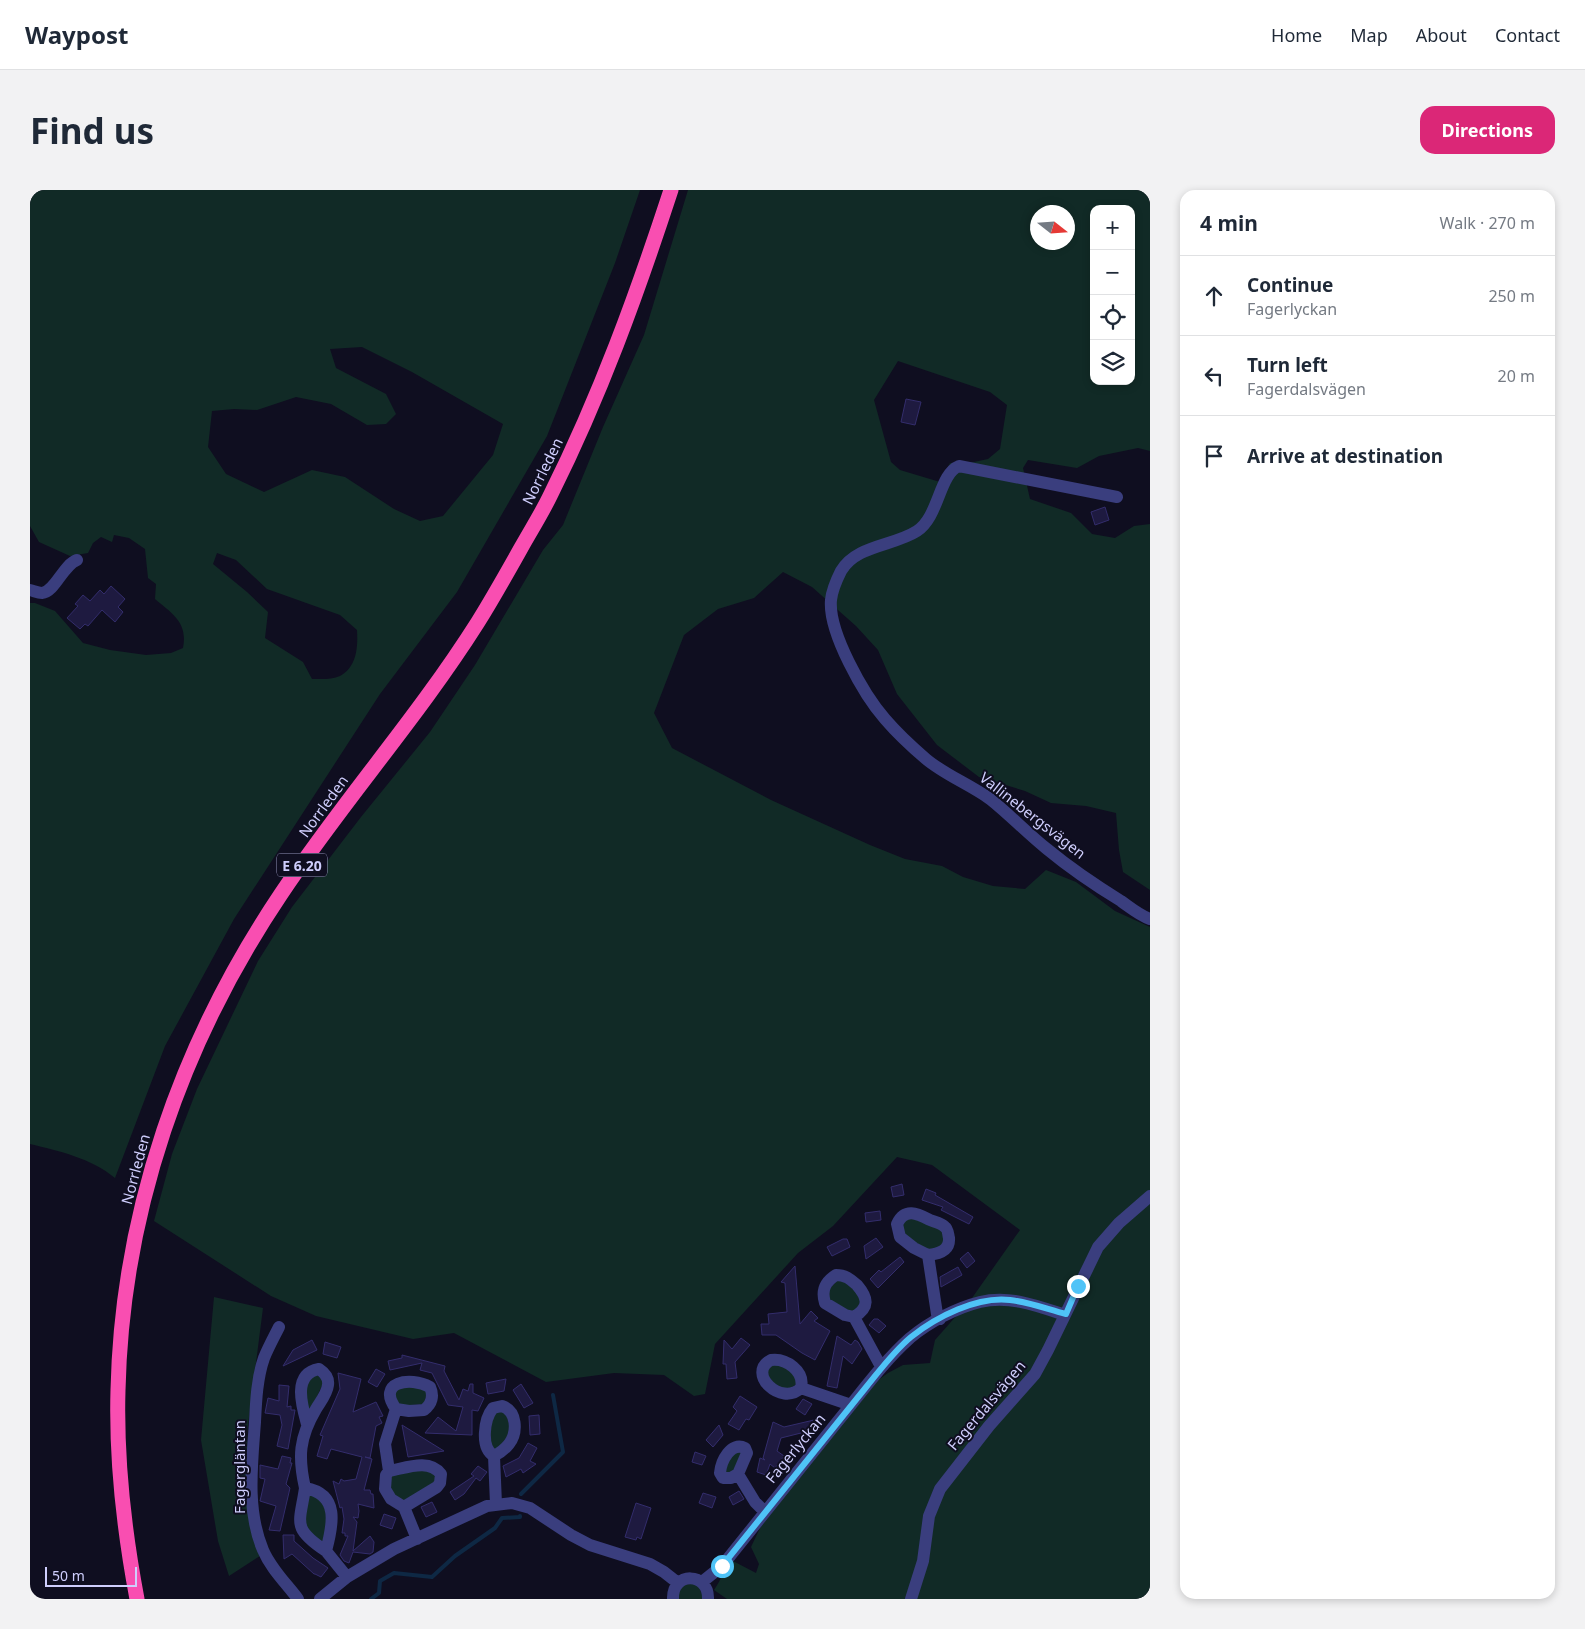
<!DOCTYPE html>
<meta charset="utf-8">
<style>
body{margin:0;font-family:"Noto Sans",sans-serif;background:#f2f2f3;color:#1f2937}
.controls{position:absolute;right:15px;top:15px;display:grid;overflow:hidden;border-radius:10px;box-shadow:0 2px 8px #0003}
.controls button{width:45px;height:45px;display:grid;place-items:center;padding:0;border:0;border-bottom:1px solid #e0e1e3;background:#fff;color:#1f2937;font:25px sans-serif}
.compass{position:absolute;left:1000px;top:15px;width:45px;height:45px;border-radius:50%;background:#fff;box-shadow:0 2px 8px #0003;rotate:107deg}
.scale{position:absolute;left:15px;bottom:12px;width:92px;box-sizing:border-box;padding-left:5px;border:2px solid #cfcefd;border-top:0;font-size:14px;line-height:18px;white-space:nowrap;color:#cfcefd;-webkit-text-stroke:4px #0f0e20;paint-order:stroke}
.stop{position:absolute;width:15px;height:15px;margin:-11px;border:4px solid #4fc3f7;border-radius:50%;background:#fff}
.stop.end{background:#4fc3f7;border-color:#fff;box-shadow:0 1px 5px #0008}
.list{margin:0;padding:0;list-style:none}
h2{display:flex;justify-content:space-between;align-items:center;height:65px;margin:0;padding:0 20px;font-size:21px}
h2 small{font-size:16px;font-weight:400;color:#747a83}
.list li{display:grid;grid-template-columns:32px 1fr auto;gap:15px;align-items:center;box-sizing:border-box;height:80px;padding:0 20px;border-top:1px solid #e0e1e3}
.list b{display:block;font-size:19px;white-space:nowrap}
.list p{margin:0;font-size:16px;white-space:nowrap;color:#747a83}
.list em{font-size:16px;font-style:normal;color:#747a83}
.icon{flex:none;width:28px;height:28px;fill:none;stroke:currentColor;stroke-width:2;stroke-linecap:round;stroke-linejoin:round}
.map{position:relative;flex:none;width:1120px;height:1409px;overflow:hidden;border-radius:15px}
header{display:flex;align-items:center;gap:30px;box-sizing:border-box;height:70px;padding:0 25px;background:#fff;border-bottom:1px solid #e0e1e3}
header strong{font-size:24px}
nav{display:flex;gap:28px;margin-inline-start:auto;font-size:18px}
.intro{display:flex;align-items:center;justify-content:space-between;box-sizing:border-box;height:120px;padding:0 30px}
h1{margin:0;font-size:35px}
.button{padding:12px 22px;border-radius:15px;background:#db2777;color:#fff;font-size:18px;font-weight:700}
main{display:flex;gap:30px;padding:0 30px}
aside{flex:1;background:#fff;border-radius:15px;box-shadow:0 2px 8px #0003}
.map>svg:first-child{display:block}
.green{fill:#112a26;fill-rule:evenodd}
.lines{fill:none;stroke-linecap:round;stroke-linejoin:round}
.stream{stroke:#0e2844;stroke-width:4}
.building{fill:#1e1a40;stroke:#332d6c}
.minor{stroke:#3a3e7e;stroke-width:12}
.highway{stroke:#f94eb1;stroke-width:15}
.route{stroke:#4fc3f7;stroke-width:6}
.labels{text-anchor:middle;dominant-baseline:central;stroke-width:4;stroke-linejoin:round;paint-order:stroke}
.shield{fill:#0f0e20;stroke:#9594bb;stroke-width:1}
.shield-label{font-size:14px;font-weight:bold;fill:#cfcefd}
.street-label{font-size:15px;fill:#cfcefd;stroke:#0f0e20}
</style>
<header>
<strong>Waypost</strong>
<nav><a>Home</a><a>Map</a><a>About</a><a>Contact</a></nav>
</header>
<div class="intro"><h1>Find us</h1><a class="button">Directions</a></div>
<main>
<div class="map">
<svg width="1120" height="1409" viewBox="0 0 1120 1409">
<rect width="100%" height="100%" fill="#0f0e20"/>
<path class="green" d="M0,0H610L585,73L517,246L427,402L350,504L204,729L135,856L85,988C61,968 29,961 0,954V413H5L25,421L53,453L80,460L116,465L141,463L153,458C158,433 143,424 125,409L126,394L118,388L115,359L99,348L84,345L82,352L71,347L63,353L58,363L40,366L9,352L0,336ZM332,157L382,182L473,234L463,265L413,326L390,331L364,319L315,287L282,280L234,302L196,284L178,257L182,221L204,219L227,220L266,207L301,214L337,235L356,234L366,224L356,204L306,178L300,159ZM187,363L206,370L237,399L310,425L327,440C328,457 327,477 310,486C302,490 290,489 282,489L273,472L235,448L238,422L217,402L183,374Z
M658,0H1120V261L1108,258L1069,266L1047,278L998,270L993,278L1000,309L1041,323L1062,344L1085,348L1104,336L1120,334V700L1093,682L1089,660L1086,623L1056,616L1021,613L995,601L949,587L907,555L867,504L848,460L826,436L782,397L753,382L724,408L688,419L654,445L624,523L642,558L741,610L840,655L875,669L912,676L933,687L963,696L995,699L1016,680L1046,692L1085,721L1120,737V1409H697L684,1400C691,1390 694,1379 703,1371L726,1383L729,1374L721,1357L731,1336L841,1195L858,1183L873,1175L900,1173L905,1150L942,1108L990,1040L902,975L867,967L803,1036L768,1063L685,1154L675,1204L664,1206L634,1185L584,1183L516,1192L424,1143L383,1149L286,1126L241,1106L124,1031L142,964L167,899L228,771L262,717L331,627L400,542L445,475L513,360L533,335L573,237L614,145ZM1064,19H1101V191H1064ZM1008,22H1038V52H1008ZM868,171L960,202L977,215L970,259L958,269L944,272L920,273L910,292L870,280L861,272L844,210Z
M876,1027L911,1036L915,1055L895,1061L875,1048L871,1032Z
M810,1088L833,1107L824,1124L795,1108V1103Z
M184,1107L233,1118L217,1243L222,1343L230,1366L199,1386L188,1351L171,1250Z
M739,1174L758,1176L768,1193L757,1201L739,1190L737,1177Z
M286,1184L294,1191L279,1224L277,1220V1193Z
M369,1195L397,1199L395,1214L367,1216L363,1203Z
M475,1219L481,1241L466,1262L459,1255L461,1226Z
M701,1261H715L701,1286L692,1279Z
M398,1277L410,1290L374,1315L360,1304V1283Z
M284,1304L298,1320L293,1356L276,1340L274,1313L279,1306Z
M667,1393L674,1409H647L652,1395Z"/>
<g class="lines">
<path class="stream" d="M491,1304L533,1262L523,1205
M341,1409L349,1403L350,1391L364,1383L402,1387L425,1366L465,1338L472,1328L490,1327V1326"/>
</g>
<path class="building" d="M876,209L891,212L885,235L871,232Z
M1075,317L1079,330L1065,335L1061,322Z
M81,396L95,409L88,417L93,422L85,432L72,420L58,436L55,434L50,439L37,428L48,416L45,414L53,405L60,411L70,400L74,404Z
M872,994L874,1005L863,1007L861,997Z
M896,999L906,1003L905,1005L943,1027L939,1034L911,1020L913,1017L892,1010Z
M850,1021L851,1030L836,1032L835,1023Z
M846,1048L853,1057L836,1069L834,1056Z
M813,1049H817L820,1057L802,1066L797,1057Z
M938,1062L945,1071L937,1078L930,1069Z
M870,1067L874,1072L848,1098L840,1089L849,1080L851,1082Z
M765,1076L770,1134L781,1121L788,1128L784,1131L800,1141L785,1170L772,1163L746,1145H732L731,1134H739L738,1124L757,1122L755,1093L751,1092Z
M928,1077L932,1085L911,1097L910,1087Z
M844,1129H848L856,1136L849,1143L839,1135Z
M807,1146L821,1155L825,1150L828,1152L832,1159L822,1174L813,1166L807,1198L797,1196Z
M711,1148L720,1155L705,1172L707,1188L697,1189L696,1174H693L694,1150L702,1159Z
M282,1150L287,1160L253,1176L263,1160Z
M295,1152L311,1157L307,1168L293,1164Z
M372,1165L415,1176L414,1181L429,1210L433,1199L438,1201L440,1194H443V1203L454,1208L448,1221L442,1220V1245L395,1243L408,1227L426,1241L433,1217L418,1215L402,1183L390,1180L392,1173L360,1180L358,1171L372,1168Z
M346,1179L355,1184L347,1197L338,1192Z
M308,1183L331,1189L323,1222L346,1212L353,1226L349,1227L352,1233L346,1236L340,1268L335,1267L342,1269L334,1300H340L341,1304H343L344,1318L328,1314L329,1321L328,1328L323,1327L327,1332L323,1361L340,1346L344,1352L343,1362L340,1364L323,1362L319,1373L314,1371L310,1365L318,1346H315V1343H312L314,1329L312,1317L310,1318L303,1291L309,1294L311,1289L314,1291L326,1289L332,1267L301,1259L297,1269L287,1266L293,1246L290,1245L310,1199Z
M476,1189L474,1201L458,1204L456,1193Z
M491,1194L503,1213L494,1218L483,1200Z
M249,1195L259,1196L257,1217L261,1216V1220H265L258,1259L247,1256L252,1235L250,1225L235,1223L238,1208L249,1211Z
M710,1206L727,1217L719,1230L716,1229L709,1240L698,1234L707,1221L703,1217Z
M773,1209L782,1214L775,1225L766,1219Z
M509,1225L510,1244L500,1245L499,1226Z
M784,1230L775,1242L751,1248L747,1261L754,1266L745,1278L740,1274L736,1285L727,1282L730,1268L735,1270L733,1268L743,1232L754,1237Z
M372,1235L414,1261L378,1267Z
M689,1235L693,1245L683,1257L676,1250Z
M498,1253L507,1258L500,1271L506,1274L493,1283L491,1279L476,1287L473,1276L489,1268Z
M665,1262L676,1266L672,1275L662,1272Z
M252,1266L261,1268L260,1273H262L256,1294L260,1298L250,1341L239,1340L246,1316L230,1311L235,1289L230,1288V1275L248,1279Z
M448,1276L457,1282L450,1291L446,1288L434,1304L425,1310L420,1302L444,1286L441,1284Z
M709,1301L714,1309L703,1315L699,1307Z
M673,1303L686,1307L682,1318L669,1313Z
M402,1312L407,1322L396,1327L391,1317Z
M606,1313L621,1318L611,1349L607,1347L606,1350L595,1347Z
M354,1324L366,1328L362,1339L350,1335Z
M253,1345H264V1351L283,1368L298,1378L291,1387L285,1384H284L262,1364L254,1369Z"/>
<g class="lines">
<path class="minor" d="M1087,307L929,276C909,284 909,327 887,341C864,356 826,355 811,381C807,389 802,400 801,410C798,442 834,505 855,529C867,543 882,557 896,569C915,585 939,594 960,609C979,624 997,643 1017,659C1040,678 1065,695 1091,711C1101,718 1109,725 1120,729
M0,400C4,401 8,403 12,403C25,402 33,375 47,370
M898,1065C908,1064 920,1061 919,1048C918,1044 918,1039 915,1037C911,1033 905,1032 900,1030C888,1024 875,1017 867,1034L870,1047L884,1058L898,1065L907,1124L910,1129
M824,1127L815,1125L795,1113C791,1100 795,1092 806,1085C816,1085 820,1089 827,1095C838,1108 840,1117 824,1127L849,1173L853,1176
M249,1137C244,1147 238,1158 234,1168C227,1188 226,1211 225,1232C222,1274 216,1320 233,1360C241,1379 256,1393 268,1409
M771,1198C751,1217 716,1183 741,1170C756,1168 775,1181 771,1198L821,1215
M366,1219C346,1192 380,1186 400,1197C404,1206 402,1214 394,1220L379,1221L366,1219L355,1254L359,1281L356,1285L355,1299L361,1309L374,1317L387,1349
M277,1234C272,1216 262,1184 289,1179C295,1183 299,1188 298,1195C297,1204 290,1212 286,1219C269,1248 268,1267 275,1298C310,1304 303,1335 296,1361L317,1387
M464,1266C450,1258 454,1229 463,1218L472,1216C487,1221 488,1242 479,1254C475,1259 470,1263 464,1266L466,1314
M359,1281C376,1278 399,1268 411,1284L410,1293L407,1297L374,1317
M708,1284L701,1288H693L690,1283C691,1271 701,1251 715,1258L717,1263L708,1284L725,1312L735,1322
M275,1298C270,1333 261,1338 296,1361
M672,1392L692,1376C730,1328 769,1280 808,1231C831,1203 853,1172 880,1148C899,1132 926,1118 950,1112C980,1105 1008,1116 1035,1125
M290,1409L317,1387L364,1359L457,1316L482,1313L500,1318L541,1345L560,1355L620,1374L634,1382L648,1393
M643,1409C642,1381 679,1382 678,1409
M881,1409L893,1371L899,1326L910,1299L959,1236L1005,1184L1018,1160L1068,1057L1089,1033L1120,1006"/>
<path class="highway" d="M107,1409C94,1340 86,1270 88,1200C92,1022 152,851 251,704C313,611 388,527 448,432C463,408 477,383 491,358C501,340 512,323 521,304C570,206 607,104 641,0"/>
</g>
<g class="lines">
<path class="route" d="M692,1376L837,1196C851,1179 864,1161 881,1147C906,1127 947,1106 980,1110C999,1112 1017,1119 1036,1124L1048,1096"/>
</g>
<g class="labels">
<rect class="shield" x="247" y="663.5" width="50" height="23" rx="4"/>
<g class="shield-label">
<text x="272" y="675">E 6.20</text>
</g>
<g class="street-label">
<text transform="translate(512 281) rotate(-64)">Norrleden</text>
<text transform="translate(293 616) rotate(-54)">Norrleden</text>
<text transform="translate(1003 625) rotate(38)">Vallinebergsvägen</text>
<text transform="translate(105 979) rotate(-75)">Norrleden</text>
<text transform="translate(956 1215) rotate(-50)">Fagerdalsvägen</text>
<text transform="translate(765 1258) rotate(-51)">Fagerlyckan</text>
<text transform="translate(209 1277) rotate(-90)">Fagergläntan</text>
</g>
</g>
</svg>
<div class="controls">
<button>+</button>
<button>−</button>
<button><svg class="icon" aria-label="locate" viewBox="0 0 24 24"><circle cx="12" cy="12" r="6"/><path d="M12 2v4M12 18v4M2 12h4M18 12h4"/></svg></button>
<button><svg class="icon" aria-label="layers" viewBox="0 0 24 24"><path d="M12 4l9 5-9 5-9-5zM3 14l9 5 9-5"/></svg></button>
</div>
<svg class="compass" viewBox="-18 -18 36 36"><path d="M0-13l5 13h-10z" fill="#e53935"/><path d="M0 13l5-13h-10z" fill="#747a83"/></svg>
<div class="scale">50 m</div>
<div class="stop" style="left:692px;top:1376px"></div>
<div class="stop end" style="left:1048px;top:1096px"></div>
</div>
<aside>
<h2>4 min<small>Walk · 270 m</small></h2>
<ul class="list">
<li><svg class="icon" aria-label="ahead" viewBox="0 0 24 24"><path d="M12 20V5M6 11l6-6 6 6"/></svg><div><b>Continue</b><p>Fagerlyckan</p></div><em>250 m</em></li>
<li><svg class="icon" aria-label="left" viewBox="0 0 24 24"><path d="M17 20v-9H6M10 6l-5 5 5 5"/></svg><div><b>Turn left</b><p>Fagerdalsvägen</p></div><em>20 m</em></li>
<li><svg class="icon" aria-label="arrive" viewBox="0 0 24 24"><path d="M6 21V4h12l-3 4 3 4H6"/></svg><div><b>Arrive at destination</b></div></li>
</ul>
</aside>
</main>
